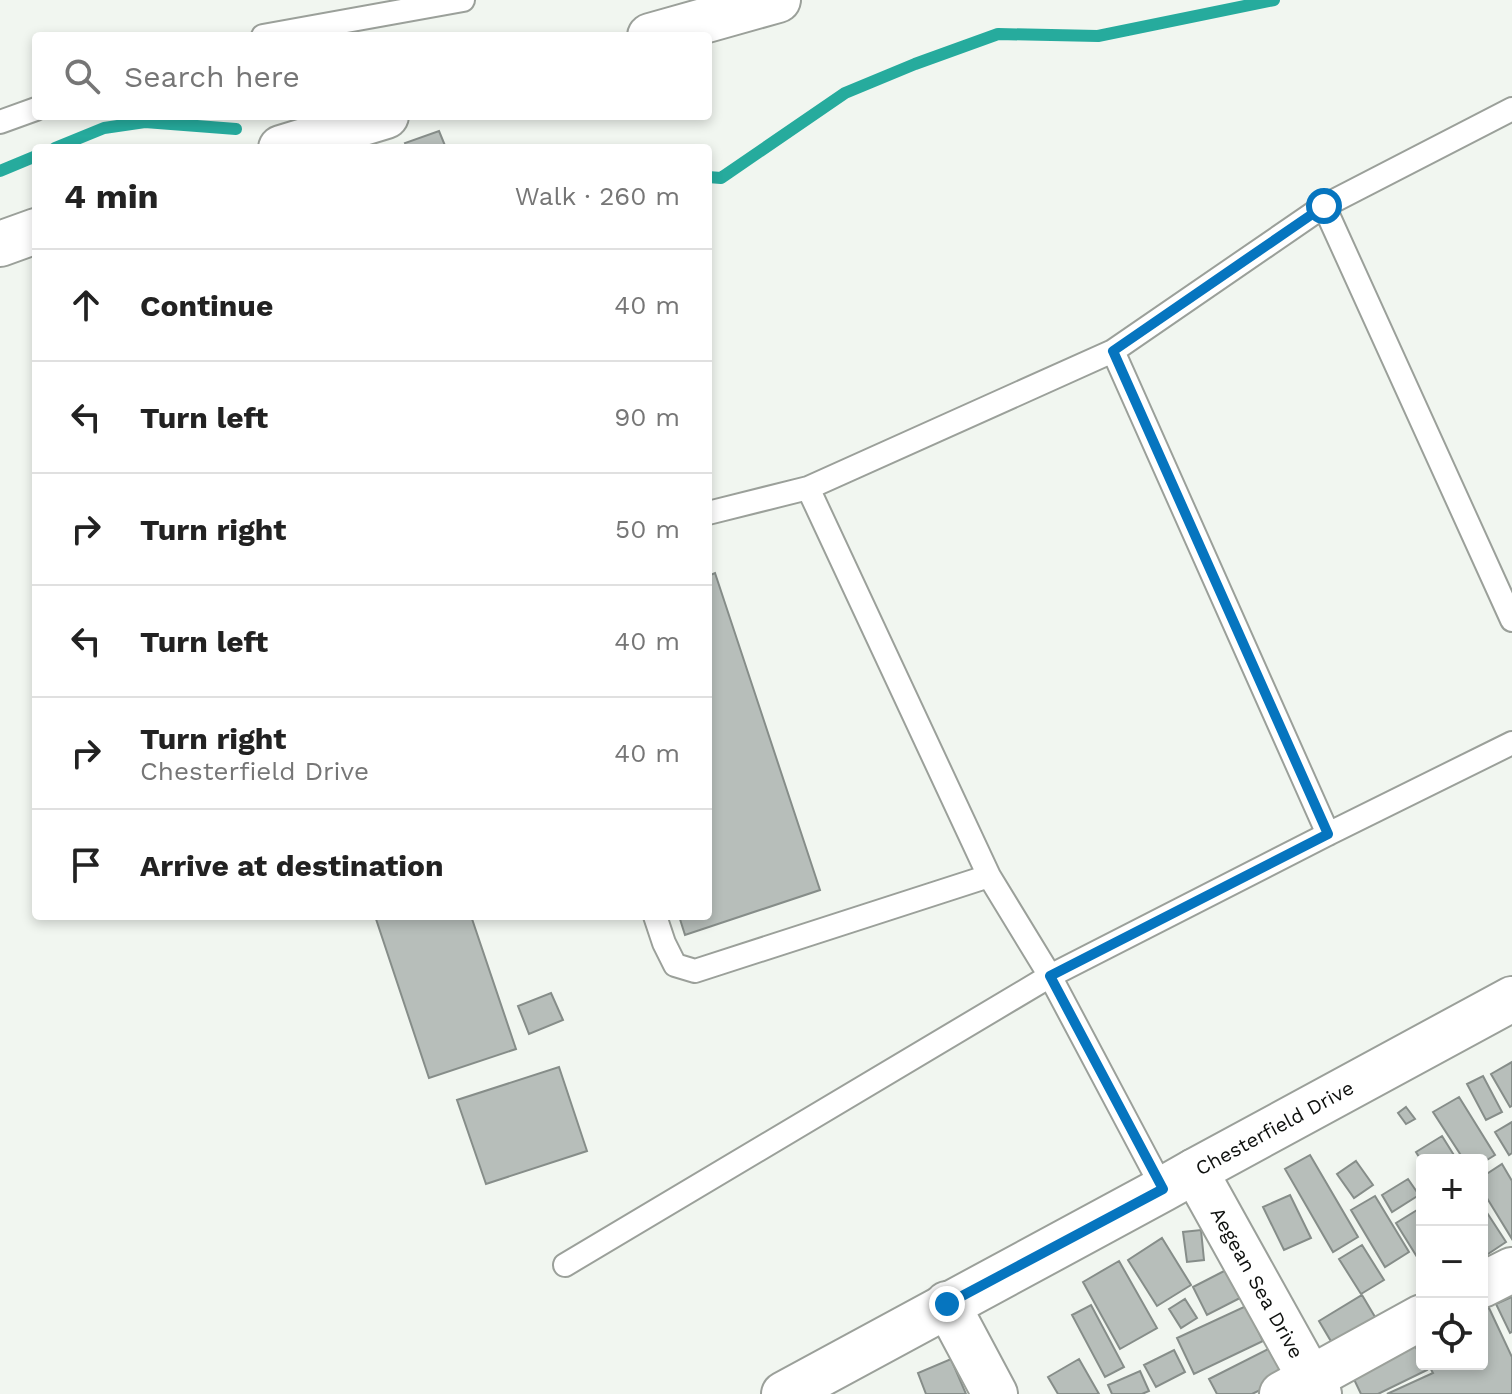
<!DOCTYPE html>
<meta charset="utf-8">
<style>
body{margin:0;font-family:"Work Sans",sans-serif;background:#f6f6f6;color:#222}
.controls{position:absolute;right:24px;bottom:24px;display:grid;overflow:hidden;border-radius:8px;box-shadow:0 4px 12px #0003}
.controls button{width:72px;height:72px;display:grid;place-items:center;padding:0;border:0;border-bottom:2px solid #e0e0e0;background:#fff;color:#222;font:40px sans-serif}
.stop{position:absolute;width:24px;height:24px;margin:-18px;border:6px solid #0675bf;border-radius:50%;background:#fff}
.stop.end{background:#0675bf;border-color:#fff;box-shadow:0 2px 8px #0008}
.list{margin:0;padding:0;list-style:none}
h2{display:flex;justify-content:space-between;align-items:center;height:104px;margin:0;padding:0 32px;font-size:34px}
h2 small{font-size:26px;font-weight:400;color:#767676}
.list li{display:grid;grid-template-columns:52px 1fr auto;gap:24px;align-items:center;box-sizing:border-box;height:112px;padding:0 32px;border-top:2px solid #e0e0e0}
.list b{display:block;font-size:30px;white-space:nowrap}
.list p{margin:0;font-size:26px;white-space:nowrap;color:#767676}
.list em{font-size:26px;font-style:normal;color:#767676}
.icon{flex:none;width:44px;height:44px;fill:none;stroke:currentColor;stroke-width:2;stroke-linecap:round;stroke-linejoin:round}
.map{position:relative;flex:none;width:1512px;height:1394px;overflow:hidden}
.search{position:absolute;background:#fff;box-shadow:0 4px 12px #0003;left:32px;top:32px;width:680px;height:88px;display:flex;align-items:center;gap:20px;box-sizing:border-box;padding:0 28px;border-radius:8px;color:#767676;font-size:30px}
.panel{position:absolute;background:#fff;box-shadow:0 4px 12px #0003;left:32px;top:144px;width:680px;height:776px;border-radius:8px}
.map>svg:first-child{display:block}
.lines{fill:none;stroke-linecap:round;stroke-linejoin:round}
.stream{stroke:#26ab9d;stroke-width:12}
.building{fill:#b7beba;stroke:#868d89;stroke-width:2}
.lane-casing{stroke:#9ba09a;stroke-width:26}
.street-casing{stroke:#9ba09a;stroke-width:48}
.secondary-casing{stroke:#9ba09a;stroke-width:48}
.lane{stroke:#fff;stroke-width:22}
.street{stroke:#fff;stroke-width:44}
.secondary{stroke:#fff;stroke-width:44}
.route{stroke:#0675bf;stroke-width:10}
.labels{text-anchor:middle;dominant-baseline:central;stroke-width:6;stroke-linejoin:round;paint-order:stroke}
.street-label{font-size:20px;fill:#0e100e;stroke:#fff}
</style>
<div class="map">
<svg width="1512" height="1394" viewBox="0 0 1512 1394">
<rect width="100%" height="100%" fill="#f1f6f0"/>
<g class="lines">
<path class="stream" d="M55,148L104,128L145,122L236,129
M0,171L36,156
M708,177L721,178L845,93L915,64L998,34L1098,36L1274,0"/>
</g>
<path class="building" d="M439,131L446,148H407L405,143Z
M715,573L820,890L685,935L679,916H708V576Z
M375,916H471L516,1049L429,1078Z
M551,993L563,1020L529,1034L518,1006Z
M1512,1062V1106L1510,1107L1491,1074Z
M559,1067L587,1151L486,1184L457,1100Z
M1483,1076L1502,1112L1486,1120L1467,1084Z
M1459,1097L1495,1155L1482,1163V1160H1464L1433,1112Z
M1406,1107L1415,1119L1406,1124L1398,1113Z
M1512,1122V1153L1509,1155L1495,1132Z
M1442,1136L1457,1160H1422V1162L1416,1152Z
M1310,1155L1358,1237L1333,1252L1285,1169Z
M1356,1161L1373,1185L1354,1198L1337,1174Z
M1502,1164L1512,1181V1239L1482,1190V1177Z
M1408,1179L1419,1195L1392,1212L1382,1195Z
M1290,1195L1311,1238L1284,1250L1263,1207Z
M1375,1196L1409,1252L1385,1267L1351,1210Z
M1482,1205L1506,1242L1482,1258Z
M1422,1207V1265L1396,1223Z
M1201,1230L1204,1260L1187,1262L1183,1232Z
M1162,1238L1191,1285L1157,1306L1128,1260Z
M1362,1245L1384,1280L1361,1294L1339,1259Z
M1119,1261L1157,1328L1120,1349L1083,1282Z
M1226,1270L1240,1298L1207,1315L1193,1287Z
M1362,1295L1378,1322L1335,1348L1319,1321Z
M1512,1297V1332L1510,1333L1496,1304Z
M1185,1299L1197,1318L1181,1328L1169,1309Z
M1091,1305L1124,1367L1105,1377L1072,1315Z
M1246,1306L1263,1341L1194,1374L1177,1338Z
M1489,1308L1512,1357V1394H1387L1433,1373L1428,1364H1482V1311Z
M1413,1341L1422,1360V1364H1424L1427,1370L1378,1394H1361L1350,1371Z
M1274,1346L1289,1376L1252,1394H1217L1209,1379Z
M1174,1350L1185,1372L1156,1387L1144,1365Z
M951,1359L966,1394H926L918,1373Z
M1079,1359L1099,1394H1058L1048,1377Z
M1140,1371L1149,1391L1142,1394H1112L1108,1385Z"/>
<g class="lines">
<defs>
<path id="lane" d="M263,36L463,0
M0,122L36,109
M1324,206L1512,620
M1113,351L1328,834
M808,488L989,876L1050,976L1163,1189
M708,513L808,488L1113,351L1324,206L1512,109
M655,916L664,943L675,965L695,971L989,876
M565,1265L1050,976L1328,834L1512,743"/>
<g id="street">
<path d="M650,36L778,0"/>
<path d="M281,148L386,116"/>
<path d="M0,244L36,231"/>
<path id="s1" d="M1195,1171L1319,1394"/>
<path d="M1482,1285L1512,1270"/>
<path d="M947,1304L995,1394"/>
<path d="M1282,1394L1422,1317"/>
</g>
<g id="secondary">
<path id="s2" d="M784,1394L1163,1189L1195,1171L1512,999"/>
</g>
</defs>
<use href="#lane" class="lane-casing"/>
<use href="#street" class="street-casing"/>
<use href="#secondary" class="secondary-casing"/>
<use href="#lane" class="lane"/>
<use href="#street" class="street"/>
<use href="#secondary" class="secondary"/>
</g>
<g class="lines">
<path class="route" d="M947,1304L1163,1189L1050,976L1328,834L1113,351L1324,206"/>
</g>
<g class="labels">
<g class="street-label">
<text stroke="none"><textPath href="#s2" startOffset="558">Chesterfield Drive</textPath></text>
<text stroke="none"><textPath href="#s1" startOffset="128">Aegean Sea Drive</textPath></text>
</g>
</g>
</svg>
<div class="controls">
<button>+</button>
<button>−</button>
<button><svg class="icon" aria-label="locate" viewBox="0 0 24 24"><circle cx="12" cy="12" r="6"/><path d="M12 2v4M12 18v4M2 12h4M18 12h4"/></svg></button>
</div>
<div class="stop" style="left:1324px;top:206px"></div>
<div class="stop end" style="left:947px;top:1304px"></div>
<div class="search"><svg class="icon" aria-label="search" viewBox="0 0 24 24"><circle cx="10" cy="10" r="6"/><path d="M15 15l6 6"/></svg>Search here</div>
<section class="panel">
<h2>4 min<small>Walk · 260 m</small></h2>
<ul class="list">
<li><svg class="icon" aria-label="ahead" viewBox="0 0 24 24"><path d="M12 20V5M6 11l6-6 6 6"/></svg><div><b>Continue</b></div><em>40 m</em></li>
<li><svg class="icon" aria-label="left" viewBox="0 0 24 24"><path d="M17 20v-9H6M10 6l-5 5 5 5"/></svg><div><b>Turn left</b></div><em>90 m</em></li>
<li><svg class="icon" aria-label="right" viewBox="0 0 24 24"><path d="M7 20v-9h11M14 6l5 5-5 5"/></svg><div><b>Turn right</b></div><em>50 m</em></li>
<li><svg class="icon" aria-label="left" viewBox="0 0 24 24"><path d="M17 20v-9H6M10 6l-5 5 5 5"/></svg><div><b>Turn left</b></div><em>40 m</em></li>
<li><svg class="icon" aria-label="right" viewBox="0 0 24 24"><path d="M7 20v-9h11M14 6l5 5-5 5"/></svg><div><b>Turn right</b><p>Chesterfield Drive</p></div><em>40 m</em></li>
<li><svg class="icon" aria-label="arrive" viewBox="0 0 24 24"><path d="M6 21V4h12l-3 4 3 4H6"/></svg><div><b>Arrive at destination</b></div></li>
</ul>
</section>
</div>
